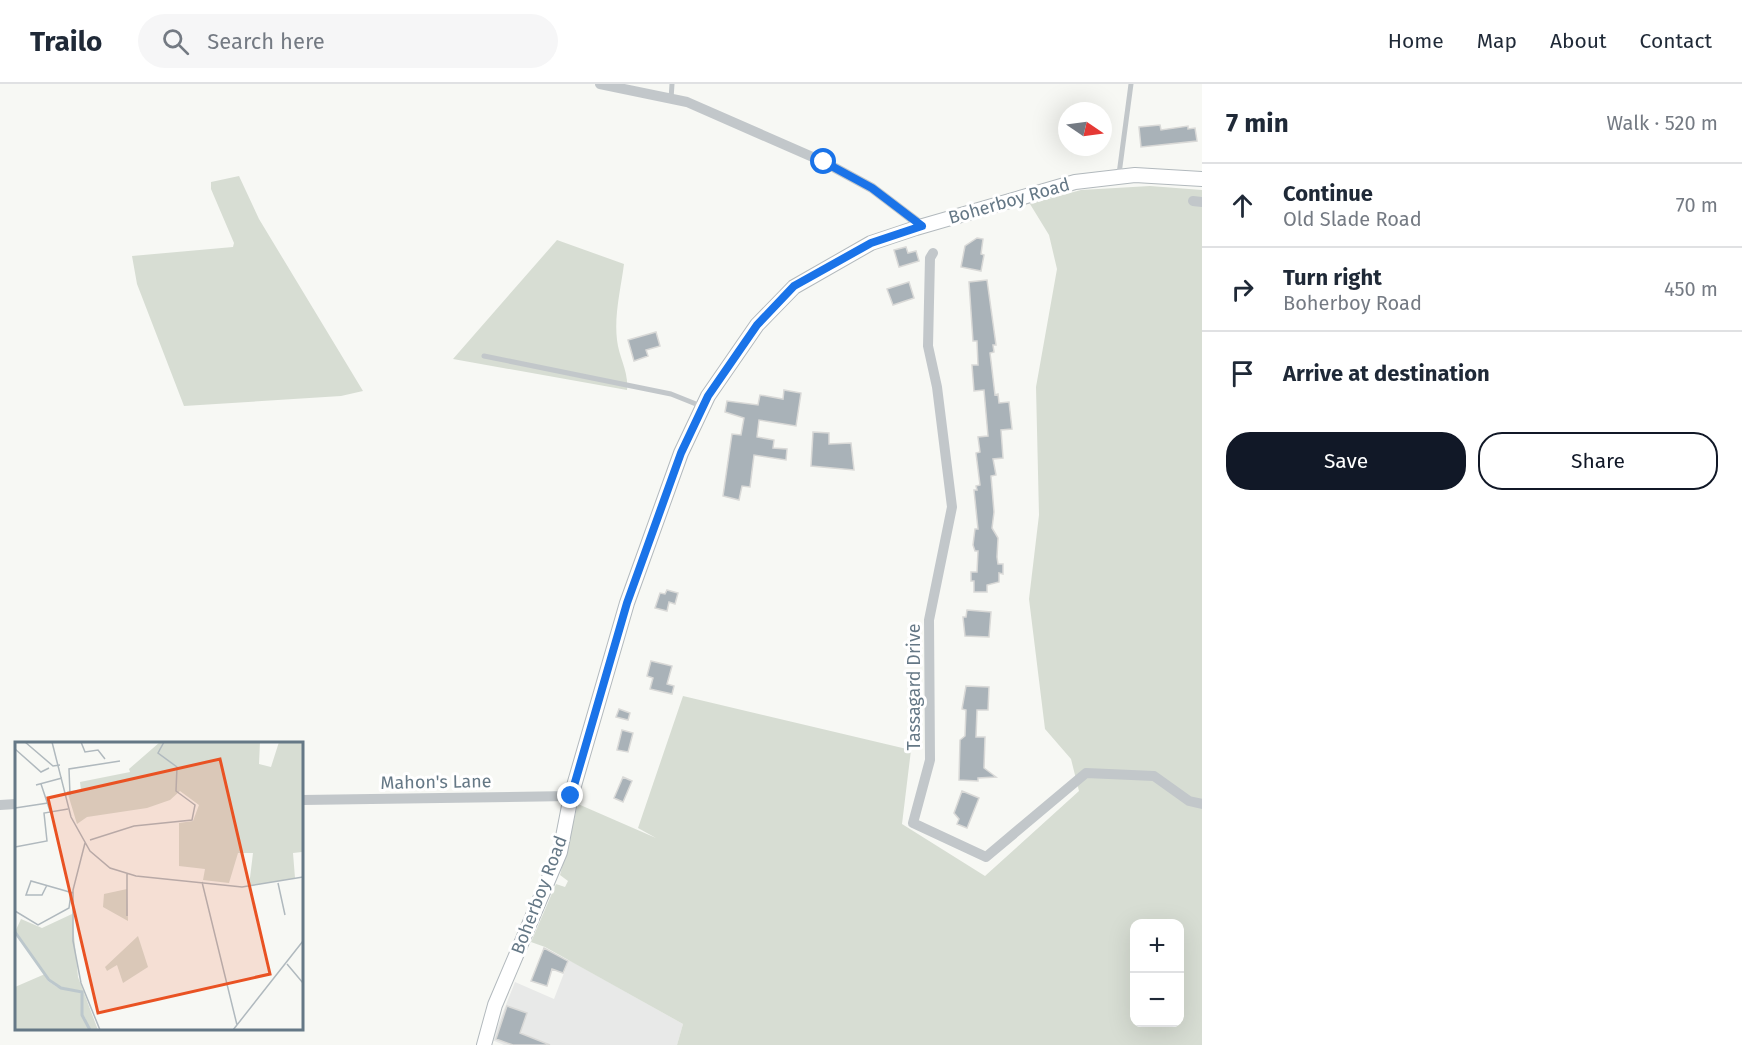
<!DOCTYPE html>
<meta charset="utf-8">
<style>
body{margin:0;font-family:"Fira Sans",sans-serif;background:#f6f6f7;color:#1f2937}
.controls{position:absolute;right:18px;bottom:18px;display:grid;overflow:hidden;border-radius:12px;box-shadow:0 6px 24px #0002}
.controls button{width:54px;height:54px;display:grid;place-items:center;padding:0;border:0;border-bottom:2px solid #e0e1e3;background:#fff;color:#1f2937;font:30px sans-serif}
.compass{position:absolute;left:1058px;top:18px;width:54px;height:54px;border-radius:50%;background:#fff;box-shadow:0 6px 24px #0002;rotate:103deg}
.stop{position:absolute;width:18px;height:18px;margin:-14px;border:4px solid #1a73e8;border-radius:50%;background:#fff}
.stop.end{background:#1a73e8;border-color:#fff;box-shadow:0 2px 6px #0008}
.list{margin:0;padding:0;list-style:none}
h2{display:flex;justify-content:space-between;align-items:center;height:78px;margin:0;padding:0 24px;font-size:26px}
h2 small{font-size:20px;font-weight:400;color:#747a83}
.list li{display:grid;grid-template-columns:39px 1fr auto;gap:18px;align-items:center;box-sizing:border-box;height:84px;padding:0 24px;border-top:2px solid #e0e1e3}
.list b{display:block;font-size:22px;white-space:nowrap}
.list p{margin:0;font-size:20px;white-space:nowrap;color:#747a83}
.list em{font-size:20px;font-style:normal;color:#747a83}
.actions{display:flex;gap:12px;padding:18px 24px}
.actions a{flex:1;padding:14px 0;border:2px solid #111827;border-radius:24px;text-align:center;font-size:21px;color:#111827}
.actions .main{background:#111827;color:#fff}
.icon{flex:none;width:33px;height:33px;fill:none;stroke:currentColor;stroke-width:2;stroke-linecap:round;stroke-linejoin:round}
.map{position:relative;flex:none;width:1202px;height:961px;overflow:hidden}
header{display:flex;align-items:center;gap:36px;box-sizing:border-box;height:84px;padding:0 30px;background:#fff;border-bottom:2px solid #e0e1e3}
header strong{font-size:28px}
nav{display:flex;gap:33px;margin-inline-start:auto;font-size:21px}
.search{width:420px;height:54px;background:#f6f6f7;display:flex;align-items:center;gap:15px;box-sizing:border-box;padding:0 21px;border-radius:33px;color:#747a83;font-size:22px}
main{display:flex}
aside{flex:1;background:#fff}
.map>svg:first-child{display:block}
.built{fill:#e8e9e8}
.green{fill:#d7ddd3;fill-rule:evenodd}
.building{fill:#a9b2b8;stroke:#d9d9d7;stroke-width:1.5}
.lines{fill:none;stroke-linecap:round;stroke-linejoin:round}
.secondary-casing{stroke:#b2b9bd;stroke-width:16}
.lane{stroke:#c2c7ca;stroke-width:5}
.street{stroke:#c2c7ca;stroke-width:10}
.secondary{stroke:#fff;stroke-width:14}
.route{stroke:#1a73e8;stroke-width:8}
.labels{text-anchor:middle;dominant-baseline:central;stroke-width:6;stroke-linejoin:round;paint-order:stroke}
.street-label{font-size:18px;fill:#657886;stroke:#fff}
.inset-river{fill:none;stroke:#bcc7cc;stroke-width:3}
.inset-road{fill:none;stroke:#b0b9be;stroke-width:1.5}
.view{fill:#e95223;fill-opacity:0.15;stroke:#e95223;stroke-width:3}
.inset-edge{fill:none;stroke:#657886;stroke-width:3}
</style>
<header>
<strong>Trailo</strong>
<div class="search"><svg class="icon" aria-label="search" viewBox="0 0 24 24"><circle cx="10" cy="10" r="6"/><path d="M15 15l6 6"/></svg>Search here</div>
<nav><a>Home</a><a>Map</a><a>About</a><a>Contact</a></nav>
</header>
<main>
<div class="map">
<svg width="1202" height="961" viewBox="0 0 1202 961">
<rect width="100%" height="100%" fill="#f7f8f4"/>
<path class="built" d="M569,876L683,940L677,961H504L492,956L515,898L554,915Z"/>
<path class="green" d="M239,92L259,135L363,307L341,312L184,322L137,200L132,172L233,163L234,159L211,105V98Z
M1150,102L1202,106V961H677L683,940L545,863L531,858L556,800L565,803L568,797L560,791L578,720L656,754L638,744L683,612L911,666L902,740L985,792L1079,707L1071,675L1045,645L1029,515L1039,431L1036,303L1057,185L1049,151L1030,120L1081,106ZM1134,840H1180V938H1134Z
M557,156L624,180C621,204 614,231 617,256C619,274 629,288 627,306L453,275Z"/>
<path class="building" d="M1160,41L1161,46L1188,42V45L1195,44L1197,57L1141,63L1139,43Z
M977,154L983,155L981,170L984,171L981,187L961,183L965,162Z
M906,163L908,169L916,167L919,177L899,183L894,166Z
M987,196L996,261H993L994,268L990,269L995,311L998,310L999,319L1009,318L1012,345L1001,346L1003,374L993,375L996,391L991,392L994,428L992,444L998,454L997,473L998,480H1003V490L999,489V498L987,501V508H974V497H971V488H977L978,467H975L973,461L975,445H978L974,406H977L976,402L980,401L976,369L980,368L978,353L988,352L984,306L974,307L972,281H978L977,257H973L969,198Z
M909,198L914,214L893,221L887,205Z
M656,248L660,262L646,266L648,272L634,277L628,256Z
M784,306L801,309L796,342L759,336L757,353L774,356L773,364L787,365L786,376L754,371L750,403L742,402L739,416L723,412L732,350L741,351L744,334L725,328L727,317L758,321L760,311L783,315Z
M813,348L829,349V360L851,359L854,386L811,382Z
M667,506L678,509L675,520L669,518L667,527L655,524L660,509L665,510Z
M967,526L991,528L989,553L965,552L963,533H966Z
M651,577L672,582L667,600L674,602L672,610L650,605L653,594L647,592Z
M966,602L989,603L988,626H977L976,653H985L984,684L996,693L978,694V697L959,696L960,656L965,652L966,626L962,625Z
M619,625L630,629L628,636L616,633Z
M622,646L633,649L628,668L617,666Z
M623,693L632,697L623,718L614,714Z
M962,707L979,714L967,744L957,740L959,735L954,729Z
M544,864L568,877L563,889L552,885L547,902L531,897Z
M507,922L527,929L520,949L550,961H513L496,955Z"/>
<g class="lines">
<defs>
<path id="secondary" d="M484,961L495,921L560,768L571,712L627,519L681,369L708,312L757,241L794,203L871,159L916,144L1075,98L1135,91L1202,95"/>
</defs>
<use href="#secondary" class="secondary-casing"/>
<path class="lane" d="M671,15L672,0
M1119,90L1131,0
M484,272L671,310L701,322"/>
<path class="street" d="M600,0L687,18L824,78L872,104L922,142
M1193,117L1202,118
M933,169L930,174L928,262L937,303L952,423L929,536L930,676L913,739L986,773L1086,689L1154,692L1189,717L1202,720
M302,716L571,712
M0,721L16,720"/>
<use href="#secondary" class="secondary"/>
</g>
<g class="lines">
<path class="route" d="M571,712L627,519L681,369L708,312L757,241L794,202L871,159L922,142L872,104L824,78"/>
</g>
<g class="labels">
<g class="street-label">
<text transform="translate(1009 117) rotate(-16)">Boherboy Road</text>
<text transform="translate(914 603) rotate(-90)">Tassagard Drive</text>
<text transform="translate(436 698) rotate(-1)">Mahon's Lane</text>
<text transform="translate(539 811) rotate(-69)">Boherboy Road</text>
</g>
</g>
<g transform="translate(15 658)">
<rect width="288" height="288" fill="#f7f8f4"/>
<path d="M145,0H245L244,22L256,25L264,0H288L287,110L278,111L280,136L234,144L238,111H223L214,141L188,138L190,127L164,124V81L178,79L184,63L165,49L155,58L132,66L72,75L62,82L52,49L66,48L65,40L115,30L114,27ZM112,147L113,179L88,165L89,152ZM57,172L63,235L83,288L73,287L72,277L73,288H0V245L30,232L33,239L42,245L66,251V273L71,277L67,272L66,249L46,245L34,237L0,190L6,177L27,186ZM123,194L133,225L108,241L102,223L92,229L90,225Z" fill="#d7ddd3"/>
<path class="inset-river" d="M0,190L34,238L46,246L67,250V273L75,288"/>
<path class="inset-road" d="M10,0L38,24L45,23M37,0L56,75L75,109L95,126L121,134L227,145L288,135M66,0L70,10L83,8L90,17M0,7L26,30L34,26M26,42L35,69M21,43L47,36M55,53L54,27L105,19M0,66L33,61M75,98L119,84L177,78L180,63L161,49L162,25L143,11L149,0M70,101L58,148V199L66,241L85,288M0,105L32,99L29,71L53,67M112,132V174M187,140L222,283M263,141L270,173M32,143L27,153H11L16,139L58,151M0,169L23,183L54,166L56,151M272,222L288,241M218,288L288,199"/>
<path class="view" d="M205,17L255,232L83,271L33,56Z"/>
<rect width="288" height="288" class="inset-edge"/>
</g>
</svg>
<div class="controls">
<button>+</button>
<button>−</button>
</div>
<svg class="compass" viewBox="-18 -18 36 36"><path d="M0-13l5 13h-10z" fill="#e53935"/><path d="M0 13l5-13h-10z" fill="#747a83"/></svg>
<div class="stop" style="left:824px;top:78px"></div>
<div class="stop end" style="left:571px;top:712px"></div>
</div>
<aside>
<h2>7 min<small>Walk · 520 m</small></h2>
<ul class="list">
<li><svg class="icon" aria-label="ahead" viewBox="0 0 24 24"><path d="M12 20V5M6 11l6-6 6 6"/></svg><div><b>Continue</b><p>Old Slade Road</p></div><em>70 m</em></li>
<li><svg class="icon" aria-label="right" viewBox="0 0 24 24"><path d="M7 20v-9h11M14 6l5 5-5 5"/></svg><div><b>Turn right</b><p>Boherboy Road</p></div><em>450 m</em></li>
<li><svg class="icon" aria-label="arrive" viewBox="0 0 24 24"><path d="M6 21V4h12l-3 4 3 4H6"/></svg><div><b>Arrive at destination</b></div></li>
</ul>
<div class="actions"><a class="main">Save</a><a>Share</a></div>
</aside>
</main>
